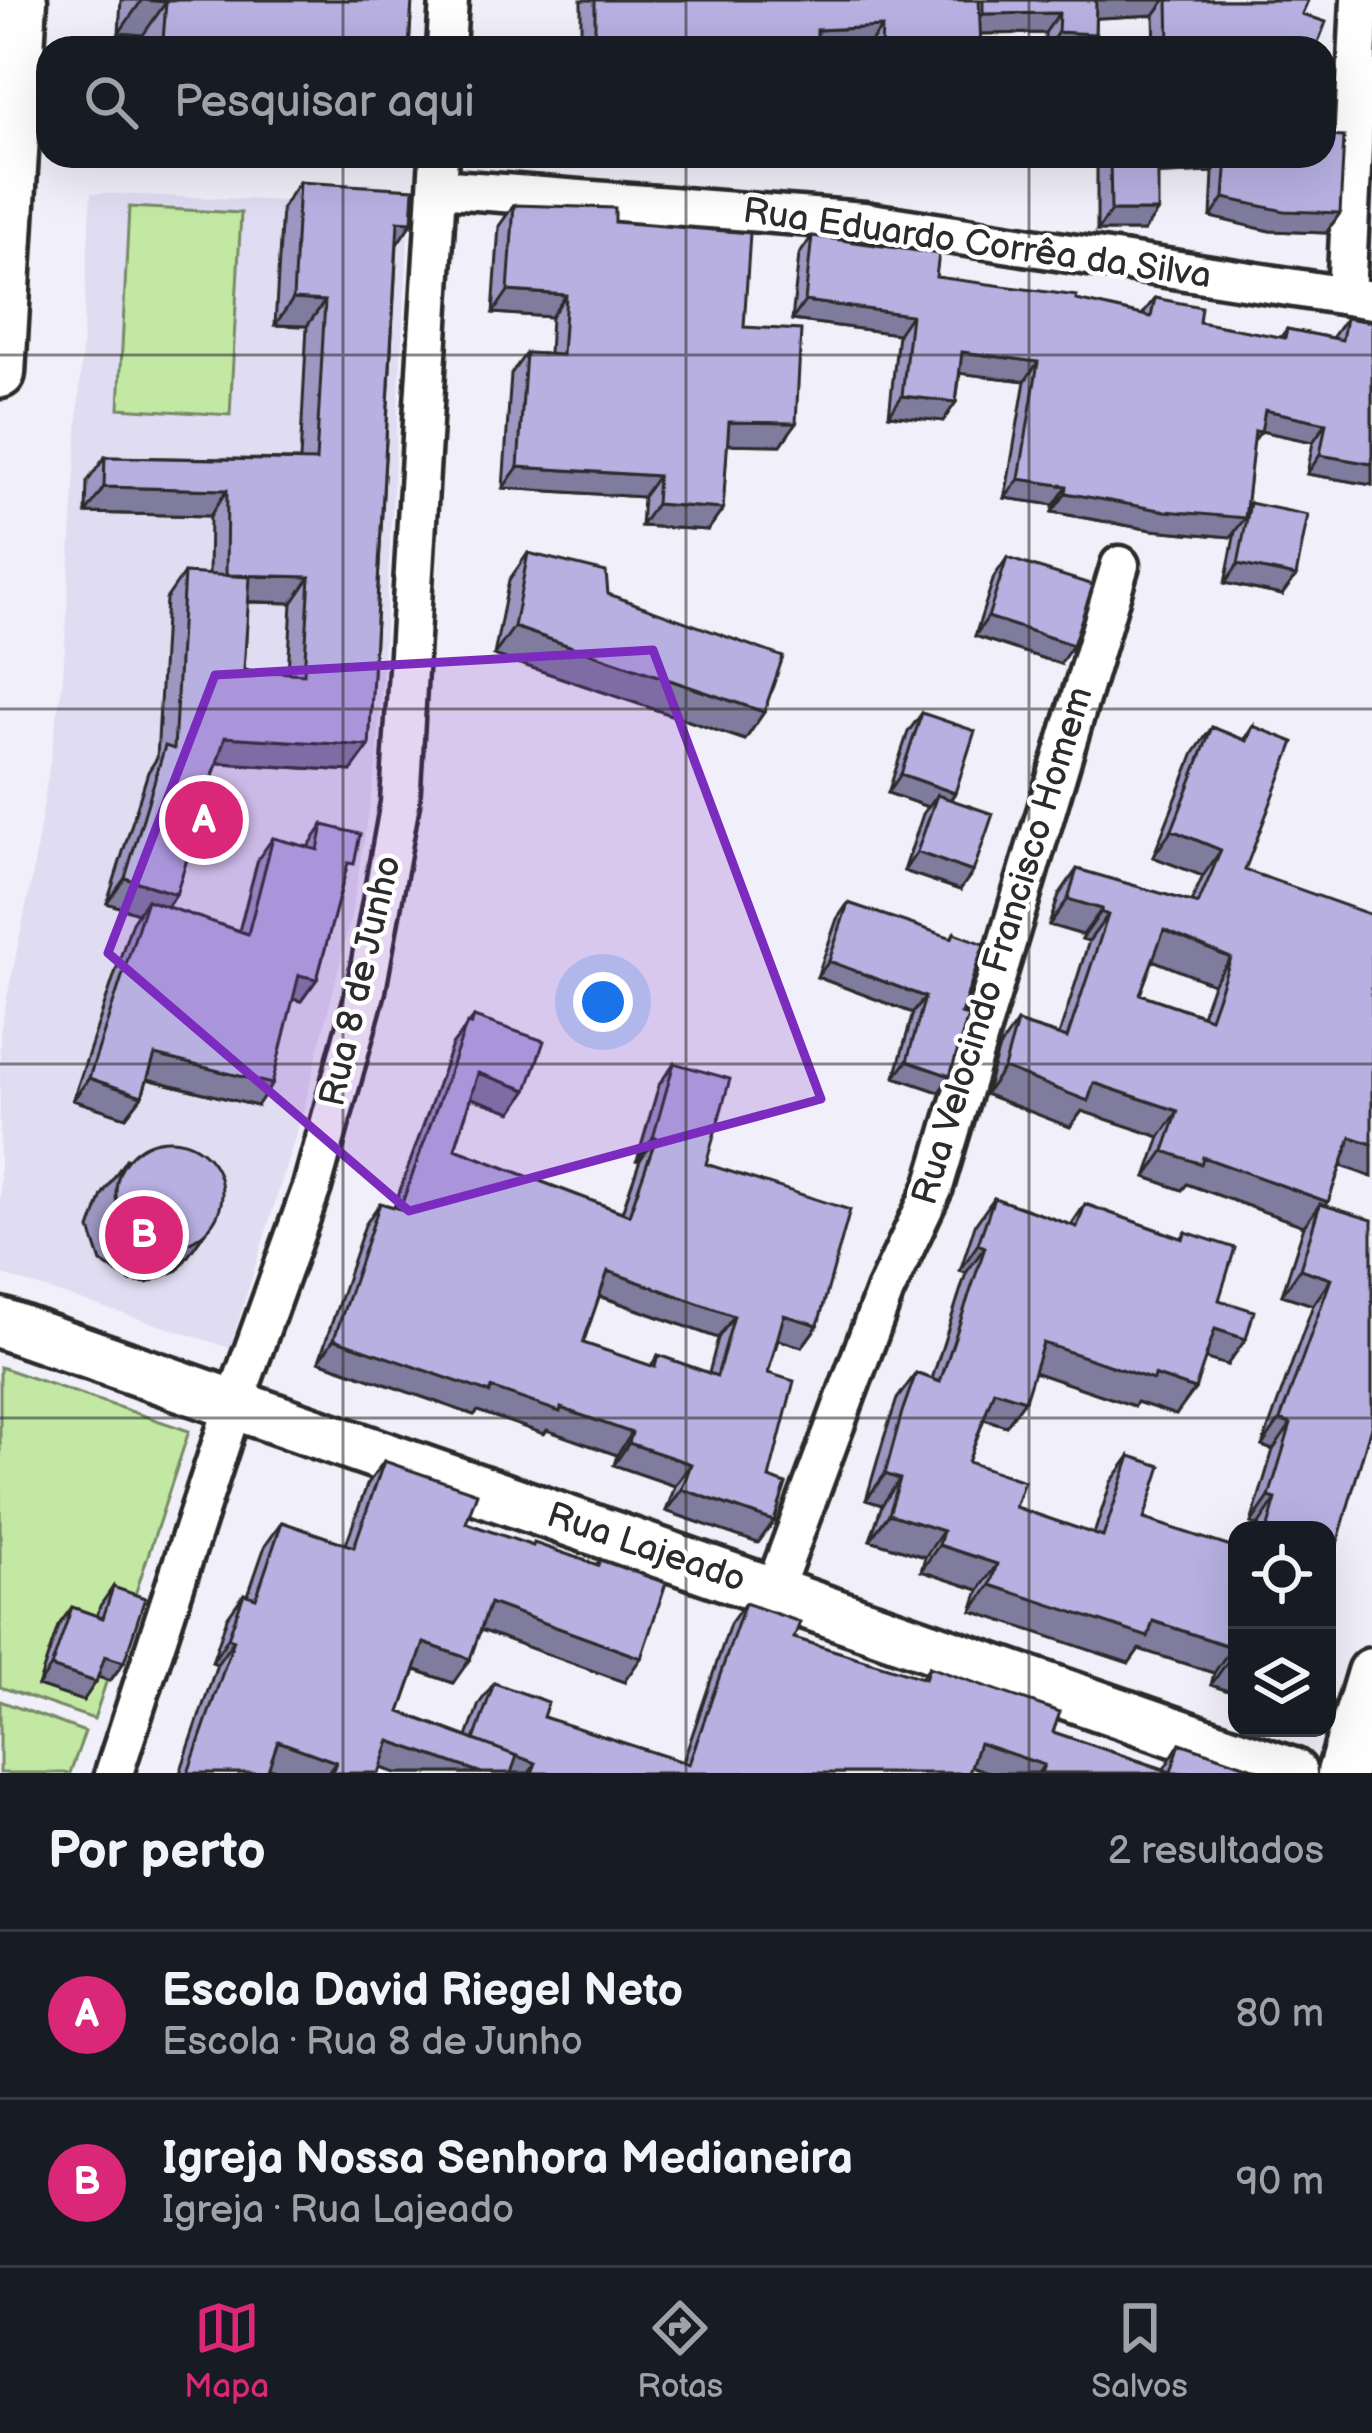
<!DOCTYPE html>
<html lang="pt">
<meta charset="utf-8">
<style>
body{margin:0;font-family:"Balsamiq Sans",sans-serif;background:#20242c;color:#f1f3f6}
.controls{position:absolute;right:36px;bottom:36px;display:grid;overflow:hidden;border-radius:24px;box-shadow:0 12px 48px #0002}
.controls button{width:108px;height:108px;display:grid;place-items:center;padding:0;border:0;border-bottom:3px solid #363941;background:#171b24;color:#f1f3f6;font:60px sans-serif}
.you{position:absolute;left:603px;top:1002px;width:42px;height:42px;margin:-30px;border:9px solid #fff;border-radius:50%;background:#1a73e8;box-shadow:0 0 0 18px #1a73e833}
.badge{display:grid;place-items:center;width:78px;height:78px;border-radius:50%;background:#db2777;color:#fff;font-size:39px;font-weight:700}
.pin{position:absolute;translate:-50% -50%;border:6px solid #fff;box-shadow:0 3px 12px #0006}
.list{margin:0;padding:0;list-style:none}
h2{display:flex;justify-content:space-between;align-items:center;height:156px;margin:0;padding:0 48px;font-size:51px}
h2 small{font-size:39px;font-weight:400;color:#9ea1a6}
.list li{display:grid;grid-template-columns:78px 1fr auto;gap:36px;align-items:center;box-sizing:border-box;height:168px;padding:0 48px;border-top:3px solid #363941}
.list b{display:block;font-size:45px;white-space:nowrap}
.list p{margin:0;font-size:39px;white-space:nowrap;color:#9ea1a6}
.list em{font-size:39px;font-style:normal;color:#9ea1a6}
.icon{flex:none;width:66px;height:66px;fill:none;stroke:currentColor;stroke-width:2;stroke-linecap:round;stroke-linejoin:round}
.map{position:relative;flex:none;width:1372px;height:1773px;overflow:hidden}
.search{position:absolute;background:#171b24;box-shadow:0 12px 48px #0002;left:36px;right:36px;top:36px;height:132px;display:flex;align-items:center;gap:30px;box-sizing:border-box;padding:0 42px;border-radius:36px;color:#9ea1a6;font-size:45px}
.sheet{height:492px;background:#171b24}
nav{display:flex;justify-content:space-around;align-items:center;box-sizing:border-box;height:168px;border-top:3px solid #363941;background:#171b24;font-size:33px;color:#9ea1a6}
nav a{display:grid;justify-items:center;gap:6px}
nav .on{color:#db2777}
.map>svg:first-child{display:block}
.built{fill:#e0dcf2}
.green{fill:#c3e8a3;stroke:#778a67;stroke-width:3}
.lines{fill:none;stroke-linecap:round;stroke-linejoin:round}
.street-casing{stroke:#2b2b2b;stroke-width:45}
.secondary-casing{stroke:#2b2b2b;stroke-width:57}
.street{stroke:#fff;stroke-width:36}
.secondary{stroke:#fff;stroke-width:48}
.wall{fill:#9d97c2;stroke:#2b2b2b;stroke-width:3;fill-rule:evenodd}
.shaded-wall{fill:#807b9e;stroke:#2b2b2b;stroke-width:3}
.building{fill:#b7b0e1;stroke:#2b2b2b;stroke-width:3;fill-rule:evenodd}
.marked{fill:#7b2cbf;fill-opacity:0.2;stroke:#7b2cbf;stroke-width:9;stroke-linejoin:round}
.grid{fill:none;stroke:#2b2b2b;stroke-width:3;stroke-opacity:0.55}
.labels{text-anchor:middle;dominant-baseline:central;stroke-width:9;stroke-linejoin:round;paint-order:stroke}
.street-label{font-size:36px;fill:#2b2b2b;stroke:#fff}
</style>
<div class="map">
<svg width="1372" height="1773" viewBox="0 0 1372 1773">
<rect width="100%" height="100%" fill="#f1eff9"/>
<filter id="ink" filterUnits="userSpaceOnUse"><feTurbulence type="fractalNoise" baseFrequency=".00833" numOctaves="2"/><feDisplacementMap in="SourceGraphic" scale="24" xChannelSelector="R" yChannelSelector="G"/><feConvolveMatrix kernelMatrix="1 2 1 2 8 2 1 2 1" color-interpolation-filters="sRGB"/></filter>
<g filter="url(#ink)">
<path class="built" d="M91,193L410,206L377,763L350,922L304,1108L230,1348L0,1274V1032L32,878L63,678Z"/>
<path class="green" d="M129,207L241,213L230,415L119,408Z
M0,1367L189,1431L94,1719L0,1687Z
M0,1701L85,1732L70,1773H0Z"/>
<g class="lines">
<defs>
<path id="street" d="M446,48L449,0
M438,188L864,221L1372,300
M1346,296L1360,0
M773,1592L885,1291L934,1187L1120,565
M114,1773L234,1404L312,1187L366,990L400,803L439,156"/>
<path id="secondary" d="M0,373L22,0
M0,1323L1292,1773
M1342,1773L1372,1673"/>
</defs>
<use href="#street" class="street-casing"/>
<use href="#secondary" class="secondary-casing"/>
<use href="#street" class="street"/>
<use href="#secondary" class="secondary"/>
</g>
<path class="wall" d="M121,0H412L409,48H142L143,35L119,33Z
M581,0H1308L1302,14L1316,48H1155L1154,15L1095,18V34L1085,48H1045V33L980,34L981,48H868V46L832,48H581Z
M1097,156H1324L1340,213L1326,233L1270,231L1211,217L1213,172L1158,174L1144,231H1097Z
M299,182L412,222L397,244L369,746L351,771L217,763L176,894L167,907L239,931L258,859L273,838L308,847L323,825L344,877L317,979L301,1001L293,999L257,1106L147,1079L142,1096L126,1117L73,1100L132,922L138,913L107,903L148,772L157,758L166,599L184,573L209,575L210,516L86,513L87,482L105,457L300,460L307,326L275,325L282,208ZM248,602L292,603L288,673L244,670Z
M514,205L615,222L744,327L796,423L781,445L727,444L723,509L708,530L641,526L643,497L503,488L511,374L526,353L549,354L551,317L493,313L499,226Z
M812,236L936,277L1076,300L1142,315L1155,298L1199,322L1280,338L1287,329L1332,338L1346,318L1372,322V485L1307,474L1313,442L1261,431L1253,442L1246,509L1250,503L1282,595L1225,583L1235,532L1231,537L1152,530L1052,512L1054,505L1005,498L1025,381L960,373L956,402L943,421L889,415L898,334L792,320L799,255Z
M528,553L608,594L764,712L745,740L494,655L509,580Z
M1007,558L1060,664L975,636L994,577Z
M922,713L955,793L950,800L960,890L904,871L923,814L928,807L888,793L908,732Z
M1253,726L1245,870L1341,1166L1326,1206L1372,1220L1327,1530H1256L1258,1526L1251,1523L1273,1450L1262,1446L1313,1305L1282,1295L1304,1226L1187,1184L1182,1190L1146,1177L1160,1137L1082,1111L1070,1127L985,1094L999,1048L1017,1022L1059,1035L1089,941L1082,939L1083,935L1049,925L1059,895L1077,869L1191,902L1203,876L1153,857L1194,753L1212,727L1244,740ZM1153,960L1213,984L1202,1015L1140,994Z
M848,903L951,938L954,933L961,1014L939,1092L895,1077L913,1013L817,977L837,919Z
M474,1017L527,1090L512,1112L471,1098L455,1149L622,1212L640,1160H637L659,1085L674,1063L706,1164L818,1325L802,1347L778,1340L768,1373L769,1478L774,1521L758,1543L666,1511L675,1486L614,1465L617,1455L547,1430L544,1434L478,1411L474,1415L319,1361L365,1225L380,1203L394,1207L452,1045ZM599,1296L718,1338L709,1373L658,1355L651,1366L583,1343Z
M126,1159L203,1235L178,1270L147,1283L130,1281L101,1262L90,1229L102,1195Z
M994,1198L1071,1225L1085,1204L1181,1238L1186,1232L1219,1300L1227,1365L1205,1358L1176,1415L1137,1402L1134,1406L1034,1372L1006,1426L984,1419L968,1462L1015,1507L1094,1534L1111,1482L1130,1456L1144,1519L1237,1549V1694L1211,1685L1214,1673L1139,1649L1129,1663L972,1611L979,1590L921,1571L925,1557L870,1540L882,1505L866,1500L884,1438L897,1399L916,1373L932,1379L966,1273L960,1271L975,1225Z
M384,1461L466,1523L532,1546L596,1565L600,1560L624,1682L481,1630L453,1683L415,1670L400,1712L467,1737L479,1704L494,1683L543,1717L683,1762L730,1624L745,1603L794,1638L921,1678L929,1667L1053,1732L1164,1769L1180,1743L1267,1773H992L971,1766L969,1773H396L381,1768L379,1773H284L268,1768L267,1773H180L217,1664L212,1662L227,1618L244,1594L248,1595L265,1546L282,1522L346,1544L367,1485Z
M113,1587L124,1662L110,1681L98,1677L83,1701L38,1686L58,1626L72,1607L97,1616L100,1606Z"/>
<path class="shaded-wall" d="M142,0L166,2L143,35L119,33Z
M1096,0H1165L1154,15L1083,19Z
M1059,13L1045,33L970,34L983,14Z
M882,27L868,46L805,48L817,30Z
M1058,32L1095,34L1085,48H1047Z
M163,41L262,48H158Z
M1157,156H1224L1213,172L1144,175Z
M1224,198L1340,213L1326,233L1270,231L1211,217Z
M1111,211H1158L1144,231H1097Z
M398,221L412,222L395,247Z
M508,291L566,295L551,317L493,313Z
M293,299L325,301L307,326L275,325Z
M805,301L911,315L898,334L792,320Z
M962,352L1038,362L1025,381L949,372Z
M902,396L956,402L943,421L889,415Z
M1265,410L1326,423L1313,442L1251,429Z
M729,422L796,423L781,445L714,444Z
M1320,455L1372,464V485L1307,474Z
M518,467L658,476L643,497L503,488Z
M1019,479L1067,486L1054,505L1005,498Z
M104,487L227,490L210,516L86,513Z
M1066,493L1245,518L1231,537L1152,530L1052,512Z
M656,504L723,509L708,530L641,526Z
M1238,564L1296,576L1282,595L1225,583Z
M226,575L310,577L292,603L208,600Z
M988,617L1073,645L1060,664L975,636Z
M514,627L764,712L745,740L494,655Z
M225,737L369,746L351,771L207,762Z
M901,774L955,793L941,812L937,795L928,807L888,793Z
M1172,830L1221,850L1203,876L1153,857Z
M917,852L973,872L960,890L904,871Z
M125,878L176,894L158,920L147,900L138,913L107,903Z
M1068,899L1102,909L1083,935L1049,925Z
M1101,912L1108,915L1089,941L1082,939Z
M1164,930L1231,958L1213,984L1145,957Z
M829,961L925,997L913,1013L817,977Z
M299,975L317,979L301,1001L284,997Z
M155,1055L272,1084L257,1106L140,1077Z
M907,1061L950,1076L939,1092L895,1077Z
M1004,1068L1094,1083L1178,1111L1160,1137L1082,1111L1070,1127L985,1094Z
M478,1073L527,1090L512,1112L463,1095Z
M89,1078L142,1096L126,1117L73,1100Z
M1351,1137L1372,1144V1177L1333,1163Z
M653,1138H656L640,1160H637Z
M1164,1151L1203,1157L1328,1202L1314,1222L1320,1204L1304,1226L1187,1184L1182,1190L1146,1177Z
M203,1235L178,1270L147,1283L130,1281L155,1245Z
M978,1244L985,1247L966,1273L960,1271Z
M1300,1269L1331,1279L1313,1305L1282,1295Z
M608,1271L734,1316L718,1338L592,1293Z
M784,1315L818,1325L802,1347L769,1337Z
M1215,1329L1246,1339L1227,1365L1196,1356Z
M334,1339L561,1408L632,1433L617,1455L547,1430L544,1434L478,1411L474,1415L319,1361Z
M1043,1343L1154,1375L1195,1389L1176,1415L1137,1402L1134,1406L1025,1369Z
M994,1390L1025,1400L1006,1426L975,1416Z
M1280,1420L1291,1424L1273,1450L1262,1446Z
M629,1443L691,1464L675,1486L614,1465Z
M885,1474L900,1479L882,1505L866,1500Z
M682,1489L774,1521L758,1543L666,1511Z
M1269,1497L1276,1499L1258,1526L1251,1523Z
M889,1514L943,1531L925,1557L870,1540Z
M939,1545L997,1564L979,1590L921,1571Z
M990,1585L1153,1621L1232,1647L1214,1673L1139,1649L1129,1663L972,1611Z
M490,1603L641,1658L624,1682L473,1627Z
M228,1638L234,1640L217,1664L212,1662Z
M424,1643L470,1659L453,1683L408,1667Z
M105,1656L124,1662L110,1681L92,1675Z
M1229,1659L1237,1662V1694L1211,1685Z
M51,1667L96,1682L83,1701L38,1686Z
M474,1740L536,1763L529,1773H491Z
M278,1741L336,1762L328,1773H284L261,1765Z
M390,1741L482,1773H396L373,1765Z
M979,1743L1044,1765L1038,1773H992L964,1764Z"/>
<path class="building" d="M148,0H412L409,48H262L163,41L166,2Z
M595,0H979L981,48H881L882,27L817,30V48H595Z
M983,0H1096L1095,34L1058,32L1059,13L983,14Z
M1168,0H1308L1302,14L1326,22L1316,48H1169Z
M1324,136L1344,137L1340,213L1284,211L1224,198L1227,156H1324Z
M1110,156H1158V211H1111Z
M299,182L414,189L412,222L398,221L369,746L225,737L176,894L125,878L165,746L174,749L184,573L250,577L244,670L304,674L310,577L226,575L227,490L104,487L105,457L316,461L325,301L293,299Z
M514,205L615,208V222L750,233L744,327L801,330L796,423L729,422L723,509L656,504L658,476L518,467L526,353L562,355L566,295L508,291Z
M812,236L939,254L936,277L1077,296L1076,300L1151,317L1155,298L1201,307L1199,322L1285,338L1287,329L1342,340L1346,318L1372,322V464L1320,455L1326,423L1265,410L1261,432L1255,431L1245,518L1165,511L1066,493L1067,486L1019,479L1038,362L962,352L956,402L902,396L911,315L805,301Z
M1250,503L1308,515L1296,576L1238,564Z
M528,553L606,572L608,594L783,657L764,712L514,627Z
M1007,558L1093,585L1073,645L988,617Z
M922,713L975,731L955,793L901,774Z
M1253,726L1294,742L1245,870L1372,915V1144L1351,1137L1328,1202L1203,1157L1201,1164L1164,1151L1178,1111L1094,1083L1088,1101L1004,1068L1017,1022L1067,1038L1108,915L1101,912L1102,909L1068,899L1077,869L1198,904L1221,850L1172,830L1212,727L1247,741ZM1164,930L1231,958L1210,1018L1140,994Z
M937,795L993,814L973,872L917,852Z
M323,825L360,834L354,864L348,863L317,979L299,975L272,1084L155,1055L142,1096L89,1078L147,900L248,934L273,838L318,850Z
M848,903L952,938L954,933L984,944L961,1014L968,1016L950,1076L907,1061L925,997L829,961Z
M474,1017L544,1041L527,1090L478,1073L455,1149L629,1215L656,1138H653L674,1063L730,1079L706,1164L850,1210L818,1325L784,1315L768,1373L794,1381L769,1478L786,1484L774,1521L682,1489L691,1464L629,1443L632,1433L561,1408L560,1412L491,1388L490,1393L334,1339L380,1203L400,1209L467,1023L471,1025ZM608,1271L734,1316L717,1376L658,1355L655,1367L583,1343Z
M116 1193a53 53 0 1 1 106 0a53 53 0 1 1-106 0Z
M994,1198L1077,1227L1085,1204L1183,1239L1186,1232L1235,1248L1219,1300L1254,1311L1246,1339L1215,1329L1195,1389L1154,1375L1153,1380L1043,1343L1025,1400L994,1390L968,1462L1024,1481L1015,1507L1103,1537L1130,1456L1161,1466L1144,1519L1237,1549V1662L1229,1659L1232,1647L1153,1621L1148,1637L990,1585L997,1564L939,1545L943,1531L889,1514L900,1479L885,1474L902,1412L916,1373L940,1382L985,1247L978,1244Z
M1320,1204L1372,1220V1423L1327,1579V1530H1267L1276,1499L1269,1497L1291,1424L1280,1420L1331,1279L1300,1269Z
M384,1461L477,1493L466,1523L533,1546L534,1543L598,1565L600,1560L666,1583L641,1658L490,1603L470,1659L424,1643L400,1712L517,1756L511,1773H482L390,1741L379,1773H332L336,1762L278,1741L267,1773H188L234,1640L228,1638L244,1594L256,1598L282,1522L354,1547Z
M113,1587L145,1598L124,1662L105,1656L96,1682L51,1667L72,1607L103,1618Z
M745,1603L800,1622L794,1638L925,1679L929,1667L1060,1712L1053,1732L1171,1772L1180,1743L1267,1773H1041L1044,1765L979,1743L969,1773H532L536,1763L474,1740L494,1683L548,1702L543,1717L689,1764Z"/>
</g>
<path class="marked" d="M653,650L821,1099L409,1211L108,953L215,675Z"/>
<path class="grid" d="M343,0V48M686,0V48M1029,0V48M343,156V1773M686,156V1773M1029,156V1773M0,355H1372M0,709H1372M0,1064H1372M0,1418H1372"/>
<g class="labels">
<g class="street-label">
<text transform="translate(977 244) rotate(8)">Rua Eduardo Corrêa da Silva</text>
<text transform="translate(1003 946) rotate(-73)">Rua Velocindo Francisco Homem</text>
<text transform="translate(361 981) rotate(-77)">Rua 8 de Junho</text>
<text transform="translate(646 1548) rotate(19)">Rua Lajeado</text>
</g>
</g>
</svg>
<div class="controls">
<button><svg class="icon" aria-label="locate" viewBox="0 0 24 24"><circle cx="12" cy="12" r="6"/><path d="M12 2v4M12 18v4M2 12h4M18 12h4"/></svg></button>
<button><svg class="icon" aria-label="layers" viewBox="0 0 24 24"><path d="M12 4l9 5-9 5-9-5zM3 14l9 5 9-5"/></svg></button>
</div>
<div class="you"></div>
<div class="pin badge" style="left:204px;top:820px">A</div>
<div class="pin badge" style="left:144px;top:1235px">B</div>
<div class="search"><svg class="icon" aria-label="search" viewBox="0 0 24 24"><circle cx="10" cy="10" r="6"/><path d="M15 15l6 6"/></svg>Pesquisar aqui</div>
</div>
<section class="sheet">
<h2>Por perto<small>2 resultados</small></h2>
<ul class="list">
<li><span class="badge">A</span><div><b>Escola David Riegel Neto</b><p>Escola · Rua 8 de Junho</p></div><em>80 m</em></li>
<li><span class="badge">B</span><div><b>Igreja Nossa Senhora Medianeira</b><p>Igreja · Rua Lajeado</p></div><em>90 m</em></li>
</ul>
</section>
<nav>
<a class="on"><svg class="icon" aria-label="map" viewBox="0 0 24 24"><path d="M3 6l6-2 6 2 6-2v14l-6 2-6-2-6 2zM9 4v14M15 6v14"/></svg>Mapa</a>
<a><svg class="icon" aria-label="directions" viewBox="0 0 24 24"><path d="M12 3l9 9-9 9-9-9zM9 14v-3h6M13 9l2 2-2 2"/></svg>Rotas</a>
<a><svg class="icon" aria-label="saved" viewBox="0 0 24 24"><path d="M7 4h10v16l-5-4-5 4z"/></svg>Salvos</a>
</nav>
